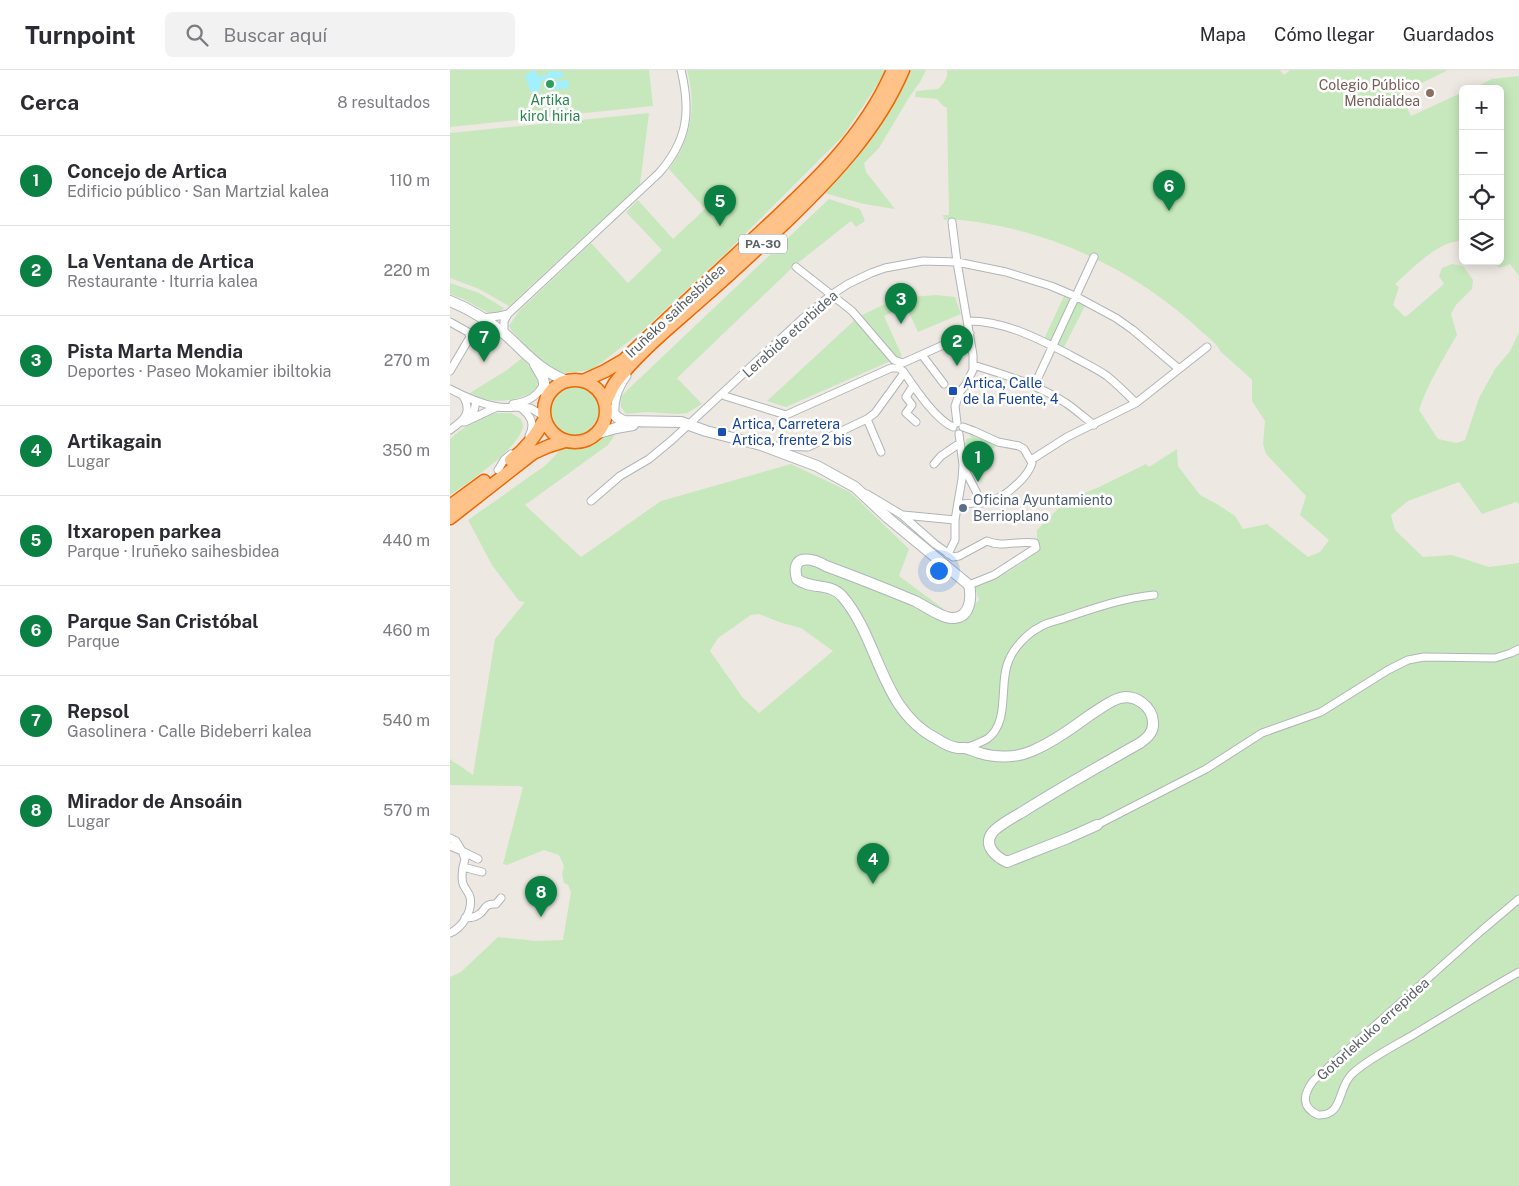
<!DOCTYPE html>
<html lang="es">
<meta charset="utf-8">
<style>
body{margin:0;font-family:"Public Sans",sans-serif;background:#f2f2f3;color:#2b2b33}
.controls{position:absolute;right:15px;top:15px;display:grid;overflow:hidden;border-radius:8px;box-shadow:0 2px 12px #0003}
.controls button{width:45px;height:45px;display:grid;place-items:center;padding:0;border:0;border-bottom:1px solid #e1e1e2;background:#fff;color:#2b2b33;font:25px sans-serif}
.you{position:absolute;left:488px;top:500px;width:18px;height:18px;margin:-12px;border:4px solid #fff;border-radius:50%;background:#1a73e8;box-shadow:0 0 0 8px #1a73e833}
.badge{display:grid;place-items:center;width:32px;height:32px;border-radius:50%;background:#0b8043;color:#fff;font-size:16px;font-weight:700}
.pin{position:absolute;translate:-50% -41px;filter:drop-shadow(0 1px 2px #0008)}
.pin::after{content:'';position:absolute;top:26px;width:18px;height:15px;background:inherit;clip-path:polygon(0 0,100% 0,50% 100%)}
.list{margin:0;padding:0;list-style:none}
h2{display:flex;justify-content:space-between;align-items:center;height:65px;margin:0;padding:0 20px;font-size:21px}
h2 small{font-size:16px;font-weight:400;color:#7c7c81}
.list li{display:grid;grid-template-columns:32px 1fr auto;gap:15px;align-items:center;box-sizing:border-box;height:90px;padding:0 20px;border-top:1px solid #e1e1e2}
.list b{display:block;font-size:19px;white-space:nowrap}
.list p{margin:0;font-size:16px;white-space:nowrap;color:#7c7c81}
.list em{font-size:16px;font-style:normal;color:#7c7c81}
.icon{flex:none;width:28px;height:28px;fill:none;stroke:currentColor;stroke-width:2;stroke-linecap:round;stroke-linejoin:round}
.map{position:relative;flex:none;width:1069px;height:1116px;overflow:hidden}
header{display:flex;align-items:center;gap:30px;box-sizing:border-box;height:70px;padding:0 25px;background:#fff;border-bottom:1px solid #e1e1e2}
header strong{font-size:24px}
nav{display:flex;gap:28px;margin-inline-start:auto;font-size:18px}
.search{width:350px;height:45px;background:#f2f2f3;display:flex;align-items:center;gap:12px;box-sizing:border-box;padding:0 18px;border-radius:8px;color:#7c7c81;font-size:19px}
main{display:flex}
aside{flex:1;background:#fff}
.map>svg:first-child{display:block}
.green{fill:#c7e8bc;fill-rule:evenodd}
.water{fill:#a1efff}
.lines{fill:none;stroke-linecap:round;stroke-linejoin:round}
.street-casing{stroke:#b0b5b8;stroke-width:9}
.secondary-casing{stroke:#aeb5b9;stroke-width:12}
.highway-casing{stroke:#f06600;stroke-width:15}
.street{stroke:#fff;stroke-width:7}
.secondary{stroke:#fff;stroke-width:10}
.highway{stroke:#ffc288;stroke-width:12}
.leisure-dot{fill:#2e9e5b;stroke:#fff;stroke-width:2}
.education-dot{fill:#8d6e63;stroke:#fff;stroke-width:2}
.transit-dot{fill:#1a4fb4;stroke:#fff;stroke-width:2}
.service-dot{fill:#5c6f8a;stroke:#fff;stroke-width:2}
.labels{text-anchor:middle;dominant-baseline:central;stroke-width:5;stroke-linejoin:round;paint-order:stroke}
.shield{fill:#fff;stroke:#8c9092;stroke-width:1}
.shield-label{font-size:12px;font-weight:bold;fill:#5a6164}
.education-label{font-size:14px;fill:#785e54;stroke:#fff;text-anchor:end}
.leisure-label{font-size:14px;fill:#27864d;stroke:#fff}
.street-label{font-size:14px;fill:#5a6164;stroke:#fff}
.transit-label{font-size:14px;fill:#164399;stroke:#fff;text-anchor:start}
.service-label{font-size:14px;fill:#4e5e75;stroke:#fff;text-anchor:start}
</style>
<header>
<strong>Turnpoint</strong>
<div class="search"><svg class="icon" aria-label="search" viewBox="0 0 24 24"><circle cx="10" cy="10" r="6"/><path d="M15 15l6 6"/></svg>Buscar aquí</div>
<nav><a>Mapa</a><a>Cómo llegar</a><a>Guardados</a></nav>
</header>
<main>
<aside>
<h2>Cerca<small>8 resultados</small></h2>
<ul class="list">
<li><span class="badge">1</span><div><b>Concejo de Artica</b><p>Edificio público · San Martzial kalea</p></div><em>110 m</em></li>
<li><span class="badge">2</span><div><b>La Ventana de Artica</b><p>Restaurante · Iturria kalea</p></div><em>220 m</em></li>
<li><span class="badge">3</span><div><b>Pista Marta Mendia</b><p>Deportes · Paseo Mokamier ibiltokia</p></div><em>270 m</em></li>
<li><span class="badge">4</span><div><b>Artikagain</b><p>Lugar</p></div><em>350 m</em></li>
<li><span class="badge">5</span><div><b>Itxaropen parkea</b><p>Parque · Iruñeko saihesbidea</p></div><em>440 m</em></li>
<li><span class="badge">6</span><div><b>Parque San Cristóbal</b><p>Parque</p></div><em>460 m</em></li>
<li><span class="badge">7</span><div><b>Repsol</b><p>Gasolinera · Calle Bideberri kalea</p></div><em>540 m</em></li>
<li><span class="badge">8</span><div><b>Mirador de Ansoáin</b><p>Lugar</p></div><em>570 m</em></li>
</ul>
</aside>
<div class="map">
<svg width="1069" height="1116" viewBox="0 0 1069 1116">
<rect width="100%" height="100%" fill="#eee8e2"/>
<path class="green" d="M0,0H199L203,36L0,57Z
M237,0H437L393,66L274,185L192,261L142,300L114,303L95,296L62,261L59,256L69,241L141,173L178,213L212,180L176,142L188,130L223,169L255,139L219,99C241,69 247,36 237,0Z
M459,0H476L470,12L458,29L429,78L414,93L416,102L445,139L414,134L374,123C409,87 439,46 459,0Z
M497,0H830L834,5L840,0H998L950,24L961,46L1013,22V174L1010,171C987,172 962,199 945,214L949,217L943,235L955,247L958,245L994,214L989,206L992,198L1002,194L1013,196L1023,210L1022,219L1006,235L1001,244L1007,265C993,289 978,313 969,340L988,369L1007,373L1015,370L1029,328L1045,299L1060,281L1069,262V434L1066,432L1032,444L1009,412L958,431L941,445L945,460L973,487L1002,485L1039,497L1069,493V1116H0V907L11,902L48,867L86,871L113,870L121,822L118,815L114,813L112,804L114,796L109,785L94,780L57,795L53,794L73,717L68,716L0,715V689L23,705L45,569L75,532L69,531L42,495L18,450L96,395L112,378H135L155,365L167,362L158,375L75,435L131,487L211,431L341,394L400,422L459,479L449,506L510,551L529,530L525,517L558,502L587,482V460L617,430L647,418L696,394L699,397L727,379L728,396L750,425L767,434L785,446L793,459L817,454L858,487L870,482L879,470L850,445L856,426L816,384L813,374L815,351L802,331V310C792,300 781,291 771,282C769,280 769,278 767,276C766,274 756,265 753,263C699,211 627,173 554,157C539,154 508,148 494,150L493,145H499L497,38L492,35L487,29L465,27L466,21L488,19C494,13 498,8 497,0ZM309,544L332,553L351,558L383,581L309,643L293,628L260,581L268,568L301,545Z
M1069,6V206L1060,194L1050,198L1039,191H1050V19H1021L1042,9Z
M199,43L190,115L59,236L29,219L0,208V63Z
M379,129L410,139L415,151L406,157L401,151L344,196L227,308L252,334L237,343L227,344L197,342L176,344L171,337L170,327Z
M0,213L29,223L54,238L50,242L39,243L13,229L0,224Z
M616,222L637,232L612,281L593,271Z
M486,225L505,227L511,244L468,262L456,236L434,246L452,286L336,337L317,331L408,247L433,235L461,227Z
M72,288L82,299L88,313L84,322C61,332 43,335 20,323L57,300Z
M99 341a25 25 0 1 1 50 0a25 25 0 1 1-50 0Z
M46,343H61L71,349C71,351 73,354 73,356C70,378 18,413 0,425V369C14,357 28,347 46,343Z
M520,364L547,376L516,394L512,372H516V369L521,368Z"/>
<path class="water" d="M84,0L90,8H93L91,5L94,4H95L96,8L98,7L97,2L109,1L114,4L111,8L98,10V12L118,10L119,18L96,20L94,10H92L89,21L81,22L75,6Z"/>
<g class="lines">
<defs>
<path id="street" d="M502,152L507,192L523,285V300L516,314L510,322L505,336L507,353
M346,197L402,241L444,290L453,293L520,263
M32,248L49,246L58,244
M518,251C555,251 587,268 620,285C632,292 646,298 657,306C667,314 677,324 686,333
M0,252L18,262L20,267L0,301
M54,264V251L58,244L209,103C238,70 241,41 231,0
M472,285L494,314
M523,295C556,305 588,315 616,333C626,340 635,348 644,355
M463,316L456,327L462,335L456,343L466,352
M586,317L587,315L585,314L644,187
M0,319C15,327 31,334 48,337C59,339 70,335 80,338C85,340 89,344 94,346
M273,324L275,326L336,345L441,298H448L453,301C464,317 485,349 503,357
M63,334C77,332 88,327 94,313
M70,337C80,345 86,353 79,366
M165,345C164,329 168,319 177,306
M20,349L24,341L26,331
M417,349L431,382
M11,352H15L47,337
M0,360C14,350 23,343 13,326
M320,376L358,377L417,349L425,343L454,303
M581,390L617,367L686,333L757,277
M484,394L491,386L510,373
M513,396L532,433
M48,400L54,390L61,384
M417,424L452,445L485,474L503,487L509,486L537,471C552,478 569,470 585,473L586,478L581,481L544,505L519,515
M141,431L170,406L199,389L222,370L352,249L381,225L398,214L421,203L435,198L473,191L507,192L556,202L601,216L627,227L666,248L683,260L729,299
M508,434C533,433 547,434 566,415C573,409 579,403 582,393L574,379L569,376L548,372L524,361L513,357
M453,445L505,450
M498,484L505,470V450L512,409L513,395L509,364
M516,678C523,675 530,673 537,669C561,652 548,613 559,590C564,577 578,563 590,557C597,552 607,551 615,548C645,538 673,528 704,525
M647,755L756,699L812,663L871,642L938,600L958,590L974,587L1045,588L1061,583L1069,579
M0,768L6,771L12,781L28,789
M0,776L12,781L15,789L13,797L32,802
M1069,829L1031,861L863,1011C853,1025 851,1037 868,1045C894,1046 887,1018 902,1004C918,989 944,976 963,965C998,944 1033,922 1069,902
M15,848C20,848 25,847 28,845C36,841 33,833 46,834L51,828
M0,863C12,858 23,841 20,827C19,823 16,820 14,816C11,811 12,803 13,797"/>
<path id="secondary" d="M0,231C20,239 40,252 56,265C77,284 90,301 117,311
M85,294L93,308L97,327
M156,337L168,348L174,351L231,352L256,361L311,375L367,396L405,417L438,448L519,515C522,528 520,548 503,548C493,549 475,536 465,531C436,519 406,507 376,496C361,487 340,484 347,509C361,520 379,512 392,526C430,570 430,640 487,669C493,673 500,677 508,678C510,678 513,678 515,678C520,679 525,682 530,683C546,688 566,688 582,681C603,672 622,658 640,645C650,639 659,631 670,628C685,624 702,636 703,652C704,662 697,668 690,673C651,695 612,717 574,741C566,746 548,755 542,763C533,776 546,787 557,792L618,768L647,755
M145,364L166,358L183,355"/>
<path id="highway" d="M94 341a31 31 0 1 1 62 0a31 31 0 1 1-62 0Z
M133,311L155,301L174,290C216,250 259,210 301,171C356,120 413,70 443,0
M155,333C158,327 161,319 165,313C189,281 225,253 255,226C284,201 311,175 339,149C384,105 428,59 453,0
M61,390C76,379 86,366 94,350
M0,436L34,411
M0,448L83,383L99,376L115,371"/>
</defs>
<use href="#street" class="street-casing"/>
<use href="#secondary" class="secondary-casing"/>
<use href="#highway" class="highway-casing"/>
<use href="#street" class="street"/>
<use href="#secondary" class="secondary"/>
<use href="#highway" class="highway"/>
</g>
<circle class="leisure-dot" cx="100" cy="14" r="5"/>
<circle class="education-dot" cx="980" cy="23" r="5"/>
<g class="transit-dot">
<rect x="498" y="316" width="10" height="10" rx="2.5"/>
<rect x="267" y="357" width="10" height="10" rx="2.5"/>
</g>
<circle class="service-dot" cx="513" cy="438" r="5"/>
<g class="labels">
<rect class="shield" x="289" y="164.5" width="48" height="19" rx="4"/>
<g class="shield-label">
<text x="313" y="174">PA-30</text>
</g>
<g class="education-label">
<text x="970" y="15">Colegio Público<tspan x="970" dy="16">Mendialdea</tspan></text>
</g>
<g class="leisure-label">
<text x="100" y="30">Artika<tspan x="100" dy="16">kirol hiria</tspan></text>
</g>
<g class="street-label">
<text transform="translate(225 241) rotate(-43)">Iruñeko saihesbidea</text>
<text transform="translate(340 264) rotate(-42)">Lerabide etorbidea</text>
<text transform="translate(923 959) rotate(-42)">Gotorlekuko errepidea</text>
</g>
<g class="transit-label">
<text x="513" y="313">Artica, Calle<tspan x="513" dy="16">de la Fuente, 4</tspan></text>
<text x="282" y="354">Artica, Carretera<tspan x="282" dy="16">Artica, frente 2 bis</tspan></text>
</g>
<g class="service-label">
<text x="523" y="430">Oficina Ayuntamiento<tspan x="523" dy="16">Berrioplano</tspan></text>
</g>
</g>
</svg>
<div class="controls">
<button>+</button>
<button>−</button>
<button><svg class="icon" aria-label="locate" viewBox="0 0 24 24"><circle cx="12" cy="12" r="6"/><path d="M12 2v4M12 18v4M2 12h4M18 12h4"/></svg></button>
<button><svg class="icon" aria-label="layers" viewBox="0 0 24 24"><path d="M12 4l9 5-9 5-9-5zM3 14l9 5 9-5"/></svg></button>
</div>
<div class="you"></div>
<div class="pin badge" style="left:528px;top:412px">1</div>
<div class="pin badge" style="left:507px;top:296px">2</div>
<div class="pin badge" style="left:451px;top:254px">3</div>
<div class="pin badge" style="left:423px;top:814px">4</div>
<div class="pin badge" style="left:270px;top:156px">5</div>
<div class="pin badge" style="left:719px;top:141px">6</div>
<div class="pin badge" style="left:34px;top:292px">7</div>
<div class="pin badge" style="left:91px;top:847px">8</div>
</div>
</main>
